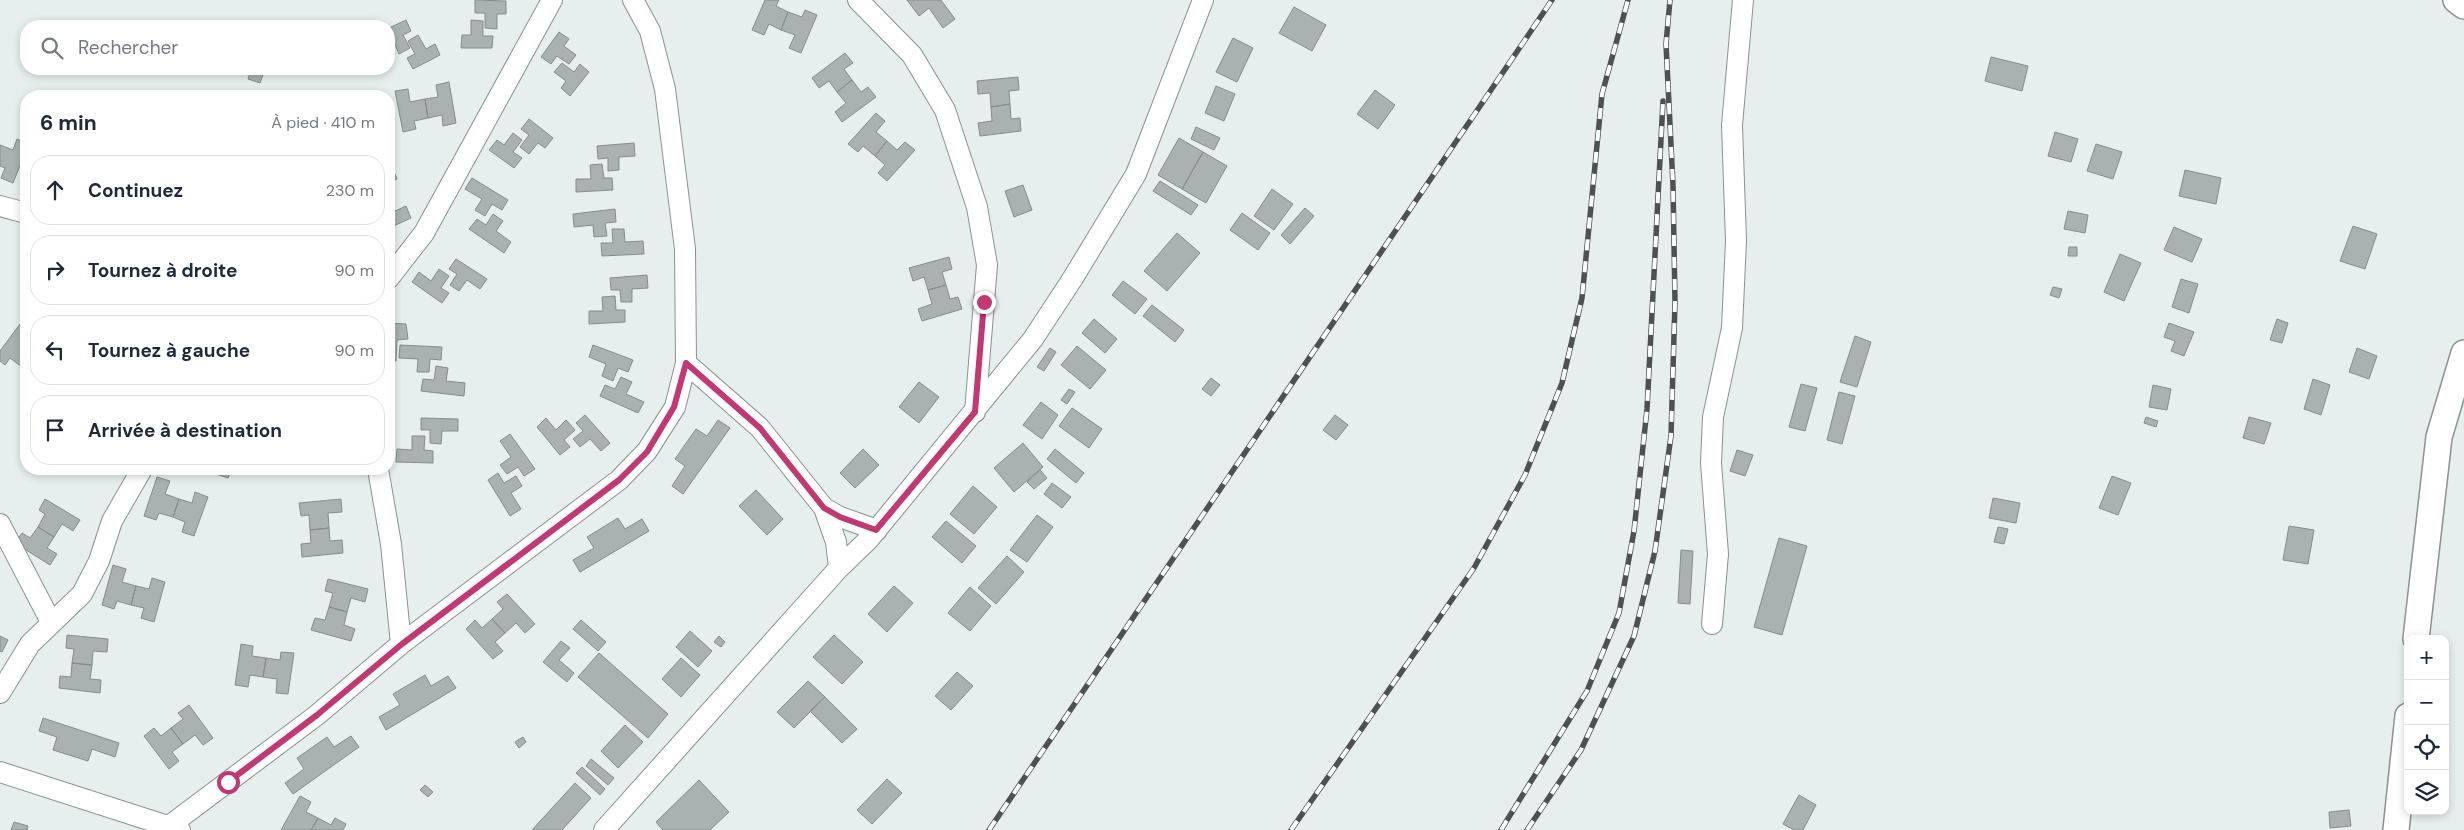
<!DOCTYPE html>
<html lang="fr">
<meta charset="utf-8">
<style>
body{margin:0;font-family:"DM Sans",sans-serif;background:#f6f6f7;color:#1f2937}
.controls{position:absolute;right:15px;bottom:15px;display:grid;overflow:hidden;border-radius:10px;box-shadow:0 2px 8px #0003}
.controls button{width:45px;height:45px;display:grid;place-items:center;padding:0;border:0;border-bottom:1px solid #e0e1e3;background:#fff;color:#1f2937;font:25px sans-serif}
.stop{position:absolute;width:15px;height:15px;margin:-11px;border:4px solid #c13872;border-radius:50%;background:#fff}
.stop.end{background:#c13872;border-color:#fff;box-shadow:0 1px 5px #0008}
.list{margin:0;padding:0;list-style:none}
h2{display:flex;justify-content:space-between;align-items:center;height:65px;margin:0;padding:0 20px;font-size:21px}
h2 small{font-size:16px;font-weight:400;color:#747a83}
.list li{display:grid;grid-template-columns:32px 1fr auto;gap:15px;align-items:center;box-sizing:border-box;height:70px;margin:0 10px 10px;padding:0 10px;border:1px solid #e0e1e3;border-radius:20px}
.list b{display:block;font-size:19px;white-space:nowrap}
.list em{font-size:16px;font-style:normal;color:#747a83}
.icon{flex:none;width:28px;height:28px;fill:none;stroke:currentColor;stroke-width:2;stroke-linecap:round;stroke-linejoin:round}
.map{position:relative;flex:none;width:2464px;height:830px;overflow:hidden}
.search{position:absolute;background:#fff;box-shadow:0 2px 8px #0003;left:20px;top:20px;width:375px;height:55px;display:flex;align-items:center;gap:12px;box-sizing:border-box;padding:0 18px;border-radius:20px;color:#747a83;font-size:19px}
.panel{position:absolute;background:#fff;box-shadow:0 2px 8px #0003;left:20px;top:90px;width:375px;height:385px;border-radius:20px}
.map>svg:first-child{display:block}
.building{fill:#aab2b1;stroke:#858c8b}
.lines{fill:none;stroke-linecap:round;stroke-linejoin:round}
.minor-casing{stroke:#8a9190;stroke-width:22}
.tertiary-casing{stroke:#8a9190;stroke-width:28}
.minor{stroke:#fff;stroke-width:20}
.tertiary{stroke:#fff;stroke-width:25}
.rail-casing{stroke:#4e5151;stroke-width:5.5}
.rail{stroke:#fff;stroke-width:4;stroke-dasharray:11;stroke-linecap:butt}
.route{stroke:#c13872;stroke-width:6}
</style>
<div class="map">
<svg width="2464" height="830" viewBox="0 0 2464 830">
<rect width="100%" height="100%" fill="#e7efee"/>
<path class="building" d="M475,0L506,1V14H497V29L485,28V13H475Z
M765,0H779L776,6L788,12L781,30L769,24L764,35L752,30Z
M907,0H941L955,19L943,28L929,8L919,16Z
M1294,7L1326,25L1312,51L1279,33Z
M805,10L817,15L801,53L789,48L795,35L781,30L788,12L802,17Z
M406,20L411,31L403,35L410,48L399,54L393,40L389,42V28Z
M471,20L483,21V36H493L492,48H461L462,35H471Z
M559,32L569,39L564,46L576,55L569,64L557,56L551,64L541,57Z
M418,35L426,49L435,44L440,55L413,69L407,58L415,54L408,41Z
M1233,38L1253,48L1237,82L1216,72Z
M845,53L853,63L844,69L852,80L837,92L829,81L819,88L812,78Z
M1991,57L2028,66L2022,91L1985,81Z
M562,63L574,72L580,64L589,72L570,96L561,88L566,81L554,72Z
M251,69H265L260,83L248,79Z
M1018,77L1019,90L1009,91L1010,104L991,107L990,93L978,94L977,81Z
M852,80L861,92L868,87L876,97L842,122L835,112L846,103L837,92Z
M449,82L456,123L443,126L442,115L428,118L425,99L438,97L436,85Z
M1216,86L1235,94L1224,121L1205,113Z
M408,89L410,102L425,99L428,118L414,121L416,129L403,132L395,91Z
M1375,90L1395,105L1378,129L1357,114Z
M1010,104L1011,119L1020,118L1021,131L980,136L978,123L992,121L991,107Z
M876,113L885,121L876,132L887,141L875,156L863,146L858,152L848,144Z
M529,119L553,138L545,148L538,143L529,154L520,147L529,135L521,129Z
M1196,127L1220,138L1214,150L1191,139Z
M2055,132L2078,139L2071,162L2048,156Z
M513,133L522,140L513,152L522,158L514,168L489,150L497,140L504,145Z
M1179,138L1203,152L1182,189L1158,175Z
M17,139L26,143V151L13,183L1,178L5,168L0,166V145L13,150Z
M887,141L897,150L905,142L915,150L887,181L878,173L885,165L875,156Z
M634,143L635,156L619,157V170L608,171V158L598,159L597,146Z
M2096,144L2122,152L2113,179L2087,171Z
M1203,152L1227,166L1206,203L1182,189Z
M602,164L604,178H612L613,190L576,192V179H591L590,165Z
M392,167L397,179L389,183V169Z
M2185,170L2221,178L2216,204L2179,196Z
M472,178L508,200L502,210L492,204L485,216L475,210L482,199L465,189Z
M1160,181L1198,205L1191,215L1153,191Z
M1023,185L1032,210L1014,217L1005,191Z
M1272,189L1293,204L1274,230L1254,216Z
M390,198L395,211L406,206L411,218L389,228Z
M1305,208L1314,216L1290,244L1281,235Z
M615,209L616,222L605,223L607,236L594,237L593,225L574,227L573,214Z
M2068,211L2088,215L2085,233L2064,229Z
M1242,213L1270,233L1258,250L1230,230Z
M493,214L503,221L496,231L511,242L504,253L469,229L477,219L486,225Z
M2353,226L2377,234L2365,269L2340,261Z
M2174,227L2202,239L2192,262L2164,250Z
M612,229H624L625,242L643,241L644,254L602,256L601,243H613Z
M1177,233L1200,253L1167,291L1144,271Z
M2069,247H2077V256H2068Z
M2120,254L2141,263L2124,301L2104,292Z
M949,257L952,269L942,272L946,285L928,290L924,277L913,281L909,268Z
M456,259L487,279L480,289L467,280L459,291L450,285L457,274L449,269Z
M439,269L449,276L441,288L449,293L442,303L412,282L419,272L431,281Z
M647,275L648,288L632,289V302H621L620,290H611L610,278Z
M2181,279L2198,284L2189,313L2172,307Z
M1123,281L1147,299L1135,314L1112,295Z
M946,285L950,299L958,297L962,309L922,321L918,309L932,304L928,290Z
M2053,287L2062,289L2059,298L2050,295Z
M615,296L616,310H625V322L589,324V311H603L602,297Z
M1152,305L1184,330L1175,342L1143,316Z
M1094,319L1117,339L1105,353L1082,333Z
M2277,319L2288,323L2282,343L2270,340Z
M389,323L406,324L408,339L397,340L396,361L389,360Z
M2169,323L2194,332L2184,356L2171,351L2175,341L2164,337Z
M20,324L26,329V338L22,343L26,346V362L22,367L10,358L5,365L0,361V351Z
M1855,336L1871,342L1857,387L1840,382Z
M400,345L442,347L441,360L430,359L429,372H417L418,359L399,358Z
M593,345L633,360L628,372L618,368L613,381L602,376L606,364L589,357Z
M1077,346L1106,370L1090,389L1061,365Z
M1050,348L1056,352L1044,371L1037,367Z
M2357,348L2377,356L2369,379L2349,372Z
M436,366L448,368L446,381L465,383L464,396L421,391L423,379L434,380Z
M621,377L632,382L626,394L644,402L638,413L600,396L605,385L615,389Z
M1211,378L1220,385L1211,396L1202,389Z
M2313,379L2330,385L2321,415L2304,409Z
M919,382L939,397L919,423L899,407Z
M1801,384L1817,388L1805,431L1789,427Z
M2153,385L2171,389L2167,410L2149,407Z
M1069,389L1075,392L1067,404L1061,400Z
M1839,392L1855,396L1842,444L1827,440Z
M1041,402L1058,415L1042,439L1023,425Z
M1072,408L1102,429L1089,448L1059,426Z
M585,415L610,443L601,451L590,439L580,447L573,439L583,431L576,423Z
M1335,415L1348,425L1336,440L1323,430Z
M2146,417L2158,421L2156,427L2144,423Z
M2249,417L2271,423L2264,444L2243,438Z
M421,418L458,419V431H442L441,444L430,443V430H421Z
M546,418L556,430L566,420L575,430L564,440L570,447L560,455L537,427Z
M718,420L730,428L683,494L672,486L685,466L675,459L696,429L707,436Z
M510,434L535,469L524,476L518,467L507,474L500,465L511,457L500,441Z
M412,436H425L424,450L433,451V463L396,462L397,449L412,450Z
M1023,443L1043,467L1014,492L994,468Z
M863,449L879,465L855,488L840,473Z
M1055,449L1084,473L1076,483L1047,459Z
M1737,450L1753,455L1745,476L1730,471Z
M218,469H232L228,478L216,474Z
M1040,470L1047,478L1034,489L1027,482Z
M498,473L504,483L516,476L522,486L511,493L521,509L510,516L488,480Z
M2112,476L2131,483L2118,515L2099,508Z
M157,477L170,481L165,494L179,499L173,517L159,513L156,520L144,516Z
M1052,483L1071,497L1062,508L1044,494Z
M973,486L997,507L974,534L950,514Z
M756,490L783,519L767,535L739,506Z
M195,492L208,497L194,536L182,532L185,522L173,517L179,499L192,503Z
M1993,498L2020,503L2016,523L1989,518Z
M45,499L80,520L73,531L62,524L54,537L38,527L45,514L39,510Z
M341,499L342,512L328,513L329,528L310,530L309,515L301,516L299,503Z
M1037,515L1053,527L1027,562L1010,550Z
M618,518L625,529L642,519L649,531L580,572L573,560L594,548L587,537Z
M946,521L976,546L962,563L932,537Z
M2289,526L2314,530L2308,564L2283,560Z
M38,527L54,537L47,548L57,554L50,565L15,543L22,533L30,538Z
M1998,527L2008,529L2004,544L1994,542Z
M329,528L330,541L342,540L343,553L302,557L301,544L311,543L310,530Z
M1779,538L1807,546L1782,635L1754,627Z
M1681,550L1693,551L1690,604L1678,603Z
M1007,556L1024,572L996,604L978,588Z
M113,565L126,569L122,582L136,586L131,605L117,601L114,609L102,605Z
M152,578L165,582L154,622L141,618L144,608L131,605L136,586L149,589Z
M328,579L368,589L365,602L351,598L347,612L329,607L333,593L325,591Z
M894,586L913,603L887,632L868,614Z
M970,587L991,606L970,631L948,613Z
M507,594L535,624L525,633L516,623L505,633L492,619L503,609L497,602Z
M329,607L347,612L344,625L355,629L351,641L311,630L315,618L325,620Z
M492,619L505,633L495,642L503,651L493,659L466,629L475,620L482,628Z
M581,620L606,642L598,651L573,629Z
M690,631L712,651L698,667L676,647Z
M67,635L108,639L107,652L93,651L92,665L72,663L74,649L66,648Z
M834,635L863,662L842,684L813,657Z
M0,636L8,640L2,652L0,651Z
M719,636L725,642L721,647L714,642Z
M561,641L570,648L559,660L574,673L567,682L543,662Z
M241,644L253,646L252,656L266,658L263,677L250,675L248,687L235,685Z
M281,652L294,653L288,694L276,693L277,679L263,677L266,658L280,660Z
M599,653L668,714L648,738L578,677Z
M681,658L700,675L681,697L662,679Z
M72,663L92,665L90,679L101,680L100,693L59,688L60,676L71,677Z
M957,672L973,686L951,710L935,696Z
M425,675L431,686L448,676L456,688L386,730L379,717L400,705L393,694Z
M808,681L825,697L794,728L777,712Z
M825,697L857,729L842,743L810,711Z
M189,705L213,738L203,745L195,735L183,744L171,728L183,719L178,713Z
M43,718L119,743L115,757L92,749L88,761L53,750L57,737L39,731Z
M625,725L643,742L618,768L601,751Z
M154,728L161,736L171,728L183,744L172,752L179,761L169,769L144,736Z
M351,736L359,747L293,794L285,783L304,769L297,758L327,737L334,747Z
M523,737L526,742L519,748L515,742Z
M591,759L614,778L608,785L586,766Z
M582,767L605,789L600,795L576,773Z
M887,779L902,793L872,824L857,810Z
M699,780L729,812L710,830H663L656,822Z
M575,783L591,798L562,830H532Z
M425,785L433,792L428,797L420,790Z
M1799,795L1816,805L1803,830H1794L1783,824Z
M300,796L311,802L306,812L318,818L311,830H281Z
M2349,810L2351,826L2330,828L2329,812Z
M318,818L331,825L335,818L346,824L343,830H311Z
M14,822L28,826L27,830H11Z"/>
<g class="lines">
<defs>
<path id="minor" d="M858,0L912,55L945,110L977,207L987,265L975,412
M0,206L26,213
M389,278L424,233L552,0
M686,363L760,428L824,508L836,542L839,568
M378,469L391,544L401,644
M824,508L840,517L877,530
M0,524L51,622
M1712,624L1718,554L1711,463L1713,417L1732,328L1736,241L1732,125L1743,0
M0,693L30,644L82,594L99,561L112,521L142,469
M0,772L180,830
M169,826L317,715L401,644L619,480L647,451L675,407L686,363L685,249L665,89L650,31L633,0
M604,830L839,568L869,539L1033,339L1073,278L1136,174L1203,0"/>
<path id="tertiary" d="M2456,0L2464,6
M2416,639L2439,437L2464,353
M2396,830L2408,716"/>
</defs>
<use href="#minor" class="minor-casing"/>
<use href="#tertiary" class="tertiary-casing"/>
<use href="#minor" class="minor"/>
<use href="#tertiary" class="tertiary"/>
<defs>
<path id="rail" d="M989,830L1552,0
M1291,830L1474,568L1525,475L1562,383L1582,298L1602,94L1628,0
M1501,830L1587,691L1619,613L1634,531L1647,409L1663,101
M1527,830L1581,750L1634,636L1655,551L1671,436L1675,302L1673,185L1666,44L1670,0"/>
</defs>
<use href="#rail" class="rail-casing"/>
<use href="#rail" class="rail"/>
</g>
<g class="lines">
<path class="route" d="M228,782L317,715L402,644L619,480L647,452L674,407L686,363L760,428L824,508L840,517L876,530L975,412L984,302"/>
</g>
</svg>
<div class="controls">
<button>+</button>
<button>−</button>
<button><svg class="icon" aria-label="locate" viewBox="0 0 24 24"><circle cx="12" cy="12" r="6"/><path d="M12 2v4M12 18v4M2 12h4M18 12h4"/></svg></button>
<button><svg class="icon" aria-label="layers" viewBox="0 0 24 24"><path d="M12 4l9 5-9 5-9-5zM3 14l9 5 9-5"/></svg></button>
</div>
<div class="stop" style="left:228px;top:782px"></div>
<div class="stop end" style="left:984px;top:302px"></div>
<div class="search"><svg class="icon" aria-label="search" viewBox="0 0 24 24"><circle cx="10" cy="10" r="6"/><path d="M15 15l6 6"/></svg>Rechercher</div>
<section class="panel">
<h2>6 min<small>À pied · 410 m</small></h2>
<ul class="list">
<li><svg class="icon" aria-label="ahead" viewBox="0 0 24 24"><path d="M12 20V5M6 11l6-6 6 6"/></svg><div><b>Continuez</b></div><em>230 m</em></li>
<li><svg class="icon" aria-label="right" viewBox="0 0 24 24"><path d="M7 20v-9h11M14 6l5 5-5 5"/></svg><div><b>Tournez à droite</b></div><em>90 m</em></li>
<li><svg class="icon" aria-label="left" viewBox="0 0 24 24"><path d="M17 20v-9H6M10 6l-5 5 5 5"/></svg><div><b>Tournez à gauche</b></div><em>90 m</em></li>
<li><svg class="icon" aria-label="arrive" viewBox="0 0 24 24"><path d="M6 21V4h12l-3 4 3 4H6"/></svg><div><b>Arrivée à destination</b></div></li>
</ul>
</section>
</div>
